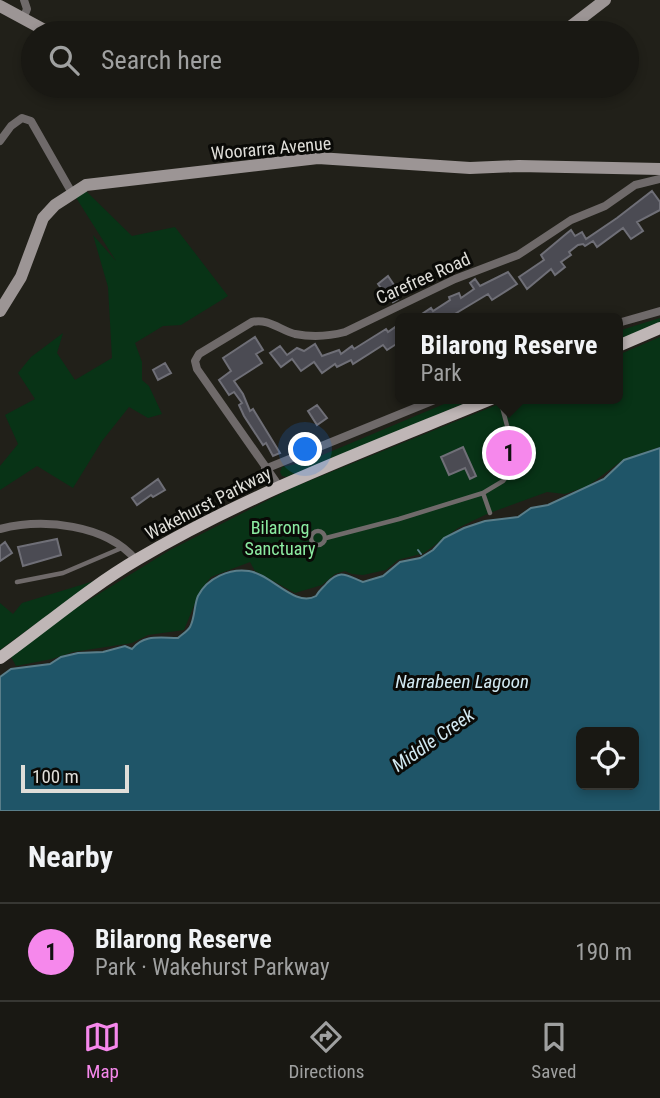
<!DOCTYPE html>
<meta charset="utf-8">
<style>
body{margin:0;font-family:"Roboto Condensed",sans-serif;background:#262521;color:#f1f3f6}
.controls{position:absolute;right:21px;bottom:21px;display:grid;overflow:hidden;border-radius:10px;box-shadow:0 4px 10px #0003}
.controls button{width:63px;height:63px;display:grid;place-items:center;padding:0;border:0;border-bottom:2px solid #373733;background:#191813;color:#f1f3f6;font:35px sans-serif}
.scale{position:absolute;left:21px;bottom:18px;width:108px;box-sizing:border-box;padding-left:7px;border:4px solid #dfded9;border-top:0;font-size:19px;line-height:24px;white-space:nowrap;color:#dfded9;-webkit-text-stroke:5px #0a0a07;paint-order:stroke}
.you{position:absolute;left:306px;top:450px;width:24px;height:24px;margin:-18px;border:5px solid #fff;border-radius:50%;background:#1a73e8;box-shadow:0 0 0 10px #1a73e833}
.badge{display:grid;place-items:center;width:46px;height:46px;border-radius:50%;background:#f688ec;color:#111;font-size:23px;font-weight:700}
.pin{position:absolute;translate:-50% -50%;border:4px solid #fff;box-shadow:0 2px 7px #0006}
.popup{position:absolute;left:395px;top:313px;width:228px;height:91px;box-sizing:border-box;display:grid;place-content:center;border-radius:10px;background:#191813;filter:drop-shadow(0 2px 5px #0005);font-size:23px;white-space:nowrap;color:#9fa0a0}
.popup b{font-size:26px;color:#f1f3f6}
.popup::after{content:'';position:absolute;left:50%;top:100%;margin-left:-14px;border:14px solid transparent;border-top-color:#191813}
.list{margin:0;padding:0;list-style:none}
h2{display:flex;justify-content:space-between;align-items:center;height:91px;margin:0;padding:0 28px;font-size:30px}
h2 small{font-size:23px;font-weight:400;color:#9fa0a0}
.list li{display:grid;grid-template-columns:46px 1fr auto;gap:21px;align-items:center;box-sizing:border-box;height:98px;padding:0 28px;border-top:2px solid #373733}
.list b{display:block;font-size:26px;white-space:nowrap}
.list p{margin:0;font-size:23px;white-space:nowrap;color:#9fa0a0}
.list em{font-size:23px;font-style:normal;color:#9fa0a0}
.icon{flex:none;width:38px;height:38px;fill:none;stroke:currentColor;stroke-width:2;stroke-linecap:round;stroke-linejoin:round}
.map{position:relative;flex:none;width:660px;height:811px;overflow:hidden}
.search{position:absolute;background:#191813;box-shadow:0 4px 10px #0003;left:21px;right:21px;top:21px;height:77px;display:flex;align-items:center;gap:18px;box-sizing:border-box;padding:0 24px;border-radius:38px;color:#9fa0a0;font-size:26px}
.sheet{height:189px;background:#191813}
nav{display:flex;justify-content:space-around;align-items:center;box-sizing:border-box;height:98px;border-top:2px solid #373733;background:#191813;font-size:19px;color:#9fa0a0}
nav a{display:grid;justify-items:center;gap:4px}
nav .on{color:#f688ec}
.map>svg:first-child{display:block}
.green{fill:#083316}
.water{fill:#1f5568;stroke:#597e8a;stroke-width:2;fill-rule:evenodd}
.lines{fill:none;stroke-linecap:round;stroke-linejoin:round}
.stream{stroke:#597e8a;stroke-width:2}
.building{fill:#4b4b53;stroke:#6f6f77;stroke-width:2}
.lane{stroke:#6f6a6a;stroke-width:4.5}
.street{stroke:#6f6a6a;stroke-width:8}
.secondary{stroke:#9c9595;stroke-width:12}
.primary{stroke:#bfb6b6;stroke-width:12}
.labels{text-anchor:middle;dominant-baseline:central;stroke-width:6;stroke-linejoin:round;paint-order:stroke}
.street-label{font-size:18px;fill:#dfded9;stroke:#0a0a07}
.park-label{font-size:18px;fill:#8ceca2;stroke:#0a0a07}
.water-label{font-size:19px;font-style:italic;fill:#d2e9f2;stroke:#0a0a07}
</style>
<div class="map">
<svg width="660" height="811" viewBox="0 0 660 811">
<rect width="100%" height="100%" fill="#212019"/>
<path class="green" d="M86,191L132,236L175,227L228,296L181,325L163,326L135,343L142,362V380L149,386L162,414L148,418L129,407L102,441L73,488L37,466L0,490V466L18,444L5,415L35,399L18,373L31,357L63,333L57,353L75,380L112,358L108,287L93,235L116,261L75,196Z
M660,318V322L618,340V331Z
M660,337V447L624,459L588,486L565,494L547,492L487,514L458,528L424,553L398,560L386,570L363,575L352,574L345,571L335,574L322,585L295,593L255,571L250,562L211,577L200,591L184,630L148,635L132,643L73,652L52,659L16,666L10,655L76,608L170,550L294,487L511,399H618V355Z
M456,399H475L287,477L282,476L280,472L282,467L306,462Z
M94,581L0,650V603L13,614L22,603Z"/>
<path class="water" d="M660,448V811H0V677L11,669L50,664L61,657L78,653L103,652L125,646L132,649C144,634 160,638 178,638C181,635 188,631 190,627C195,618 194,605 198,596C207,578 230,568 249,571C271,574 295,608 316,596C320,589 323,588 327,583C341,568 347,576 363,582L383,576L400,562L420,558L433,550L444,538L464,528L485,521L518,517L531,508L548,505L604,479L624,460ZM581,732H634V785H581Z"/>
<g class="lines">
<path class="stream" d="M418,550L421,554"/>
</g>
<path class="building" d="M652,191L660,202V210L637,222L643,231L631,239L623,228L597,247L593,241L585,246L583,244L578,245L569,252L571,255L561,262L565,267L555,275L551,269L527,289L519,277L544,260L541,255L566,234L571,230L575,236L582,232L586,239L617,218Z
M508,272L517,284L492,300L488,294L448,318H416L431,308L433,311L450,300L449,297L459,293L461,298L474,289L470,283L475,279L480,286Z
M388,276L398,291L395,293L398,299L393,302L388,293L386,295L378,284Z
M401,323V341L387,350L383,345L353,364L351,360L337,367L335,364L322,373L314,362L301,371L292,359L281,367L270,353L280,346L287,355L297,348L304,351L315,344L322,356L339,350L341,354L352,346L354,349L386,329L388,332Z
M255,337L263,350L256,354L262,363L234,381L243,394L250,411L253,409L280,453L273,456L266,443L263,445L244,416L239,405L242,403L234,392L229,395L219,380L231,371L223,358Z
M165,363L171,373L158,380L153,370Z
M317,405L327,418L317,425L308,411Z
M463,447L476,476L470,479L465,468L449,475L441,457Z
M158,479L165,490L153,497L151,495L137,505L132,498Z
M57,539L61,555L23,566L18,547Z
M5,542L12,553L0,561V546Z"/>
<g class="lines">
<path class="lane" d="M483,493L490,513
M311 538a7 7 0 1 1 14 0a7 7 0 1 1-14 0Z
M326,538L399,519L483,493L503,481L510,472L515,456L500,399
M17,582L63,573L124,547"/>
<path class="street" d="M23,19L27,9L24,0
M0,141L11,126L22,118L31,121L72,193
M618,323L660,311
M265,469L437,399
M279,486L197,369L195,361L199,354L252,322C268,318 280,330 295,334C311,337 330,336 345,332L455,279L518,255L571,220L605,206L635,185L660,179
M0,529C43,518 106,524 136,560"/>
<path class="secondary" d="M0,6L50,33
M557,33L566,30L605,0
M0,311L21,277L43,218L55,205L86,185L318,158L470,168L519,166L660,169"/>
<path class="primary" d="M618,346L660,328
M0,658C46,625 90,587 138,559C250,493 372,448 491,399"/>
</g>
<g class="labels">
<g class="street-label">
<text transform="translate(271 148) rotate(-5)">Woorarra Avenue</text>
<text transform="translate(423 278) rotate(-24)">Carefree Road</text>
<text transform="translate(208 503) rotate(-27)">Wakehurst Parkway</text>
</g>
<g class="park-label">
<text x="280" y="527">Bilarong<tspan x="280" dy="21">Sanctuary</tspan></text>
</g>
<g class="water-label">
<text x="462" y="681">Narrabeen Lagoon</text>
<text transform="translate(433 740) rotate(-35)">Middle Creek</text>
</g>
</g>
</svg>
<div class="controls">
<button><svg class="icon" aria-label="locate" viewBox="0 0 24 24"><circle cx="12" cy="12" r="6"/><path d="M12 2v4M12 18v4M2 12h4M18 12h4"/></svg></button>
</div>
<div class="scale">100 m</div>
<div class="you"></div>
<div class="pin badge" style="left:509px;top:453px">1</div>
<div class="popup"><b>Bilarong Reserve</b>Park</div>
<div class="search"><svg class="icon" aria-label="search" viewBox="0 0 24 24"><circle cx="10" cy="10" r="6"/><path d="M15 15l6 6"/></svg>Search here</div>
</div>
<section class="sheet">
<h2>Nearby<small></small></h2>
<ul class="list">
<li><span class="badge">1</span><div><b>Bilarong Reserve</b><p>Park · Wakehurst Parkway</p></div><em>190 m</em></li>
</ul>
</section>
<nav>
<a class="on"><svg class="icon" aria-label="map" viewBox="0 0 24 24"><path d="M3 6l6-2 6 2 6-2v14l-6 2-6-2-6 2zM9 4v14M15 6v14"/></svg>Map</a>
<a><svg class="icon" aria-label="directions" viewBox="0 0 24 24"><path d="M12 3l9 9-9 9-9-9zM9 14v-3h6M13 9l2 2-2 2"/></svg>Directions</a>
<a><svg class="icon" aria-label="saved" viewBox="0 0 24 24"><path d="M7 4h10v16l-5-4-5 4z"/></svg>Saved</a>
</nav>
